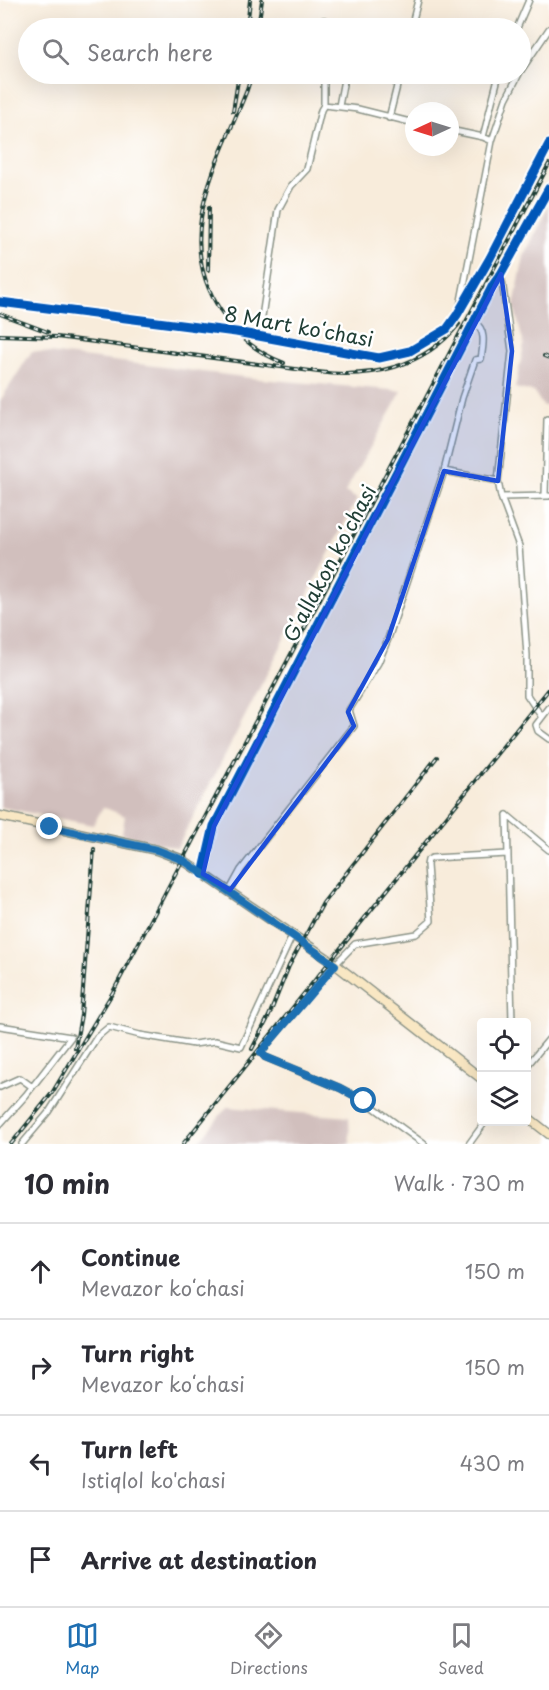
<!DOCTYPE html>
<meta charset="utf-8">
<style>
body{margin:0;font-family:"Playpen Sans",sans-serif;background:#f7f7f7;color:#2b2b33}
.controls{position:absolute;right:18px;bottom:18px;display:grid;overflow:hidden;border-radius:6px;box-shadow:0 6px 24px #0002}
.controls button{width:54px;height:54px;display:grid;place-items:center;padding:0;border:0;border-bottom:2px solid #e1e1e2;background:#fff;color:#2b2b33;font:30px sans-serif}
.compass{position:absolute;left:405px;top:102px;width:54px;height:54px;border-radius:50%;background:#fff;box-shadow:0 6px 24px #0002;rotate:266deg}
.stop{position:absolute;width:18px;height:18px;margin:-14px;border:4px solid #1f6fb2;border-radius:50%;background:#fff}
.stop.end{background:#1f6fb2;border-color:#fff;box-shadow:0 2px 6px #0008}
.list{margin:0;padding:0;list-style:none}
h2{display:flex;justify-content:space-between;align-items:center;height:78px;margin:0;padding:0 24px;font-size:26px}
h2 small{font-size:20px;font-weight:400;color:#7c7c81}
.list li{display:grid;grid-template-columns:39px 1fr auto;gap:18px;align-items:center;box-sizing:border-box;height:96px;padding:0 24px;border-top:2px solid #e1e1e2}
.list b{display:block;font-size:22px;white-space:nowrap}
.list p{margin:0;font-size:20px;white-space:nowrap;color:#7c7c81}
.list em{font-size:20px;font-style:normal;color:#7c7c81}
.icon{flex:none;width:33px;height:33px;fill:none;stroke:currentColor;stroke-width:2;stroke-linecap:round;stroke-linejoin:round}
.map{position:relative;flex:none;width:549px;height:1144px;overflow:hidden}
.search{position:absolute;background:#fff;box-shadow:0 6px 24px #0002;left:18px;right:18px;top:18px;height:66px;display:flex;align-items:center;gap:15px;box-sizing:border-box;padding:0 21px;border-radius:33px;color:#7c7c81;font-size:22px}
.sheet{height:462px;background:#fff}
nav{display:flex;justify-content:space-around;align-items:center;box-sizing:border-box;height:84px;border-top:2px solid #e1e1e2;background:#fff;font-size:16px;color:#7c7c81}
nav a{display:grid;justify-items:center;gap:3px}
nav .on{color:#1f6fb2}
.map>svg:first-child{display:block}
.industrial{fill:#d1bfbd}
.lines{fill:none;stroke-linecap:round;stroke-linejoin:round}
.street-casing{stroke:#8c9488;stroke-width:8}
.secondary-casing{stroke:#8c9488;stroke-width:11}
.street{stroke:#fff;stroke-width:5}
.secondary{stroke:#f9e7c3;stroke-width:8}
.rail-casing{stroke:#1f3d34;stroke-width:4}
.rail{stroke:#fff;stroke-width:1.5;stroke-dasharray:4.5;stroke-linecap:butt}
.cycleway-casing{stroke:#fff;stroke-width:13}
.cycleway{stroke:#0057b8;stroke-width:9}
.route{stroke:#1f6fb2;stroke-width:8}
.marked{fill:#1d4ed8;fill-opacity:0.2;stroke:#1d4ed8;stroke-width:4.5;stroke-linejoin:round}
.labels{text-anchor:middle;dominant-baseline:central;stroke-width:5;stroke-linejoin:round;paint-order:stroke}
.street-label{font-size:20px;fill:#1f3d34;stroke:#fff}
</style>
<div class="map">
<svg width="549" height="1144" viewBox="0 0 549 1144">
<rect width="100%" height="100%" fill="#fff"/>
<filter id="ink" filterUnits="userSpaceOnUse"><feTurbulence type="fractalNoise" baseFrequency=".0167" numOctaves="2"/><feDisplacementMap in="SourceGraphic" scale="12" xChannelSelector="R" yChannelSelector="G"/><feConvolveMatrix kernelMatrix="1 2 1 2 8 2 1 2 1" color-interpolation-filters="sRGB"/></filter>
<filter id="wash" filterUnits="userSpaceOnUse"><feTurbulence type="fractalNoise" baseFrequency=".008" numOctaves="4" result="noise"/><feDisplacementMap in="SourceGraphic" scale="24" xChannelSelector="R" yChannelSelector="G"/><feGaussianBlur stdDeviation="1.35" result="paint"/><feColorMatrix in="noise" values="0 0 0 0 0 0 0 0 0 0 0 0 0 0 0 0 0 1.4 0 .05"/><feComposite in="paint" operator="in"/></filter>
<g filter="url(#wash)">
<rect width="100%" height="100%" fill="#f8ecdb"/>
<path class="industrial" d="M549,205V406H543L534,392L515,388L524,345L514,306L524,256Z
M32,351L260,379L402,391L345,492L357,499L177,848L122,834L125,816L103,807L93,825L0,807V401Z
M227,1107L349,1117L350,1144H197Z"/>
</g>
<g filter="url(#ink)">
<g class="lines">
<defs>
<path id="street" d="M324,28V20
M411,28L418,0
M517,28L529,0
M520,72L549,29
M324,105L358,109L414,123
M339,106L345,74
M389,118L400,74
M450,130L483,137L492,141
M483,137L499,74
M501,274L512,351L498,481L501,497L519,546L527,655V695L541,716
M0,302L236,332L379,358L410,351L447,329L457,315L490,258L549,144
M460,306L492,141L506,99L519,74
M259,337L278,210L291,186L307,169L321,110L324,105V74
M444,471L498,481
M545,496L547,419
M501,497L549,496
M549,708L536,725L538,731L549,739
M507,815L512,1023
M507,815L549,850
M203,874L214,826L493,285L501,274L549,188
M230,890L241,870L354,726L349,710L378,663L388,639L444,471L462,398L475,360L481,359C483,346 487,330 474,322
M0,1026L71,1037L26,1095L0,1124
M526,1067L549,1039
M0,1087L20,1078L31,1086
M22,1144L49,1112L97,1037L109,1027L140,1035L194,1044L215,1041L241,1047L293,934
M424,1144L365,1101L340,1088L265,1057L261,1052L324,976L355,944L416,934L431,921L427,865L428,860L432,858L508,854
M469,1144L485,1122"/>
<path id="secondary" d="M0,816L157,850L183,860L331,961L482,1079
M526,1116L549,1134"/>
</defs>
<use href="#street" class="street-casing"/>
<use href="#secondary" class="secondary-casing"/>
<use href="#street" class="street"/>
<use href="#secondary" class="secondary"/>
<defs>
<path id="rail" d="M247,28L250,0
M258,28L262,0
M252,74L247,90C219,161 171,237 221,311C236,335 257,353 284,363
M233,111L239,74
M208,270L209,207
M0,314L48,332
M0,335L57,337L318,372C371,379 424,367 459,324
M544,356L549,358
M75,1048L81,1015L94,849
M252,1049L269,1016L289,966L323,903L437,757
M11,1144L52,1093L113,992L549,164
M183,1144L549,689"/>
</defs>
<use href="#rail" class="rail-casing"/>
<use href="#rail" class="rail"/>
<defs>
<path id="cycleway" d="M0,302L236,332L379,358L410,351L447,329L457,315L490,258L549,144
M203,874L214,826L493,285L501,274L549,188"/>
</defs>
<use href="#cycleway" class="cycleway-casing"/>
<use href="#cycleway" class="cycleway"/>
</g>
</g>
<g class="lines" filter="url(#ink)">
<path class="route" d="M50,827L157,850L183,860L335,965L261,1052L265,1057L340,1088L364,1101"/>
</g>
<path class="marked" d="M501,274L512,351L498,481L444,471L388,639L348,712L354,726L230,890L203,874L214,826Z"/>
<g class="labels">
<g class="street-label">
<text transform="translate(299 326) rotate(10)">8 Mart koʻchasi</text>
<text transform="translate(329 563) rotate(-62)">Gʻallakon koʻchasi</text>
</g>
</g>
</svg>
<div class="controls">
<button><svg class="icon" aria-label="locate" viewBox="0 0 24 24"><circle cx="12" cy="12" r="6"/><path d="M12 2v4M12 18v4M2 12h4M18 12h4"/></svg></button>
<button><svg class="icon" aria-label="layers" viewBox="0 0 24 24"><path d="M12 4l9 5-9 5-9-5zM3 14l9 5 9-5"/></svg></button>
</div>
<svg class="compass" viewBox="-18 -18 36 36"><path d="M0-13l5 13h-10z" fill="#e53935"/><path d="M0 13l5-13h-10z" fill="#7c7c81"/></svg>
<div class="stop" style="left:364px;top:1101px"></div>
<div class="stop end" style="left:50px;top:827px"></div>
<div class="search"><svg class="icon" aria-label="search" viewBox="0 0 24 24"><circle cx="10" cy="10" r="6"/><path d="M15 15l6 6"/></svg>Search here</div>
</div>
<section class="sheet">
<h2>10 min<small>Walk · 730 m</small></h2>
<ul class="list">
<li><svg class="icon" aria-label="ahead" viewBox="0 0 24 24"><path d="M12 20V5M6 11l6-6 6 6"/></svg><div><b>Continue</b><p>Mevazor koʻchasi</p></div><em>150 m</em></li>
<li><svg class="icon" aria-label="right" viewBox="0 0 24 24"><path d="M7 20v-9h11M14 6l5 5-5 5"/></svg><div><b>Turn right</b><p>Mevazor koʻchasi</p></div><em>150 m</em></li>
<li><svg class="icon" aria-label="left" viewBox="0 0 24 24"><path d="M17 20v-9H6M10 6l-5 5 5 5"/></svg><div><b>Turn left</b><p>Istiqlol ko'chasi</p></div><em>430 m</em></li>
<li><svg class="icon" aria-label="arrive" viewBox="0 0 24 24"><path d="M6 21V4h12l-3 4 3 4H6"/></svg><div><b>Arrive at destination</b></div></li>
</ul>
</section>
<nav>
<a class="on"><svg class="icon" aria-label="map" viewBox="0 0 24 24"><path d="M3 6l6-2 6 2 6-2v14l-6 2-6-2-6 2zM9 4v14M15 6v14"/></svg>Map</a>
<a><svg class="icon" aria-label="directions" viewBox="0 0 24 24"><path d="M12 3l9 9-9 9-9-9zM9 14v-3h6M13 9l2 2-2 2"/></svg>Directions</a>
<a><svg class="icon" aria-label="saved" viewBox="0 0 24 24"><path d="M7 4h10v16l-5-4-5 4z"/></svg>Saved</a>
</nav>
